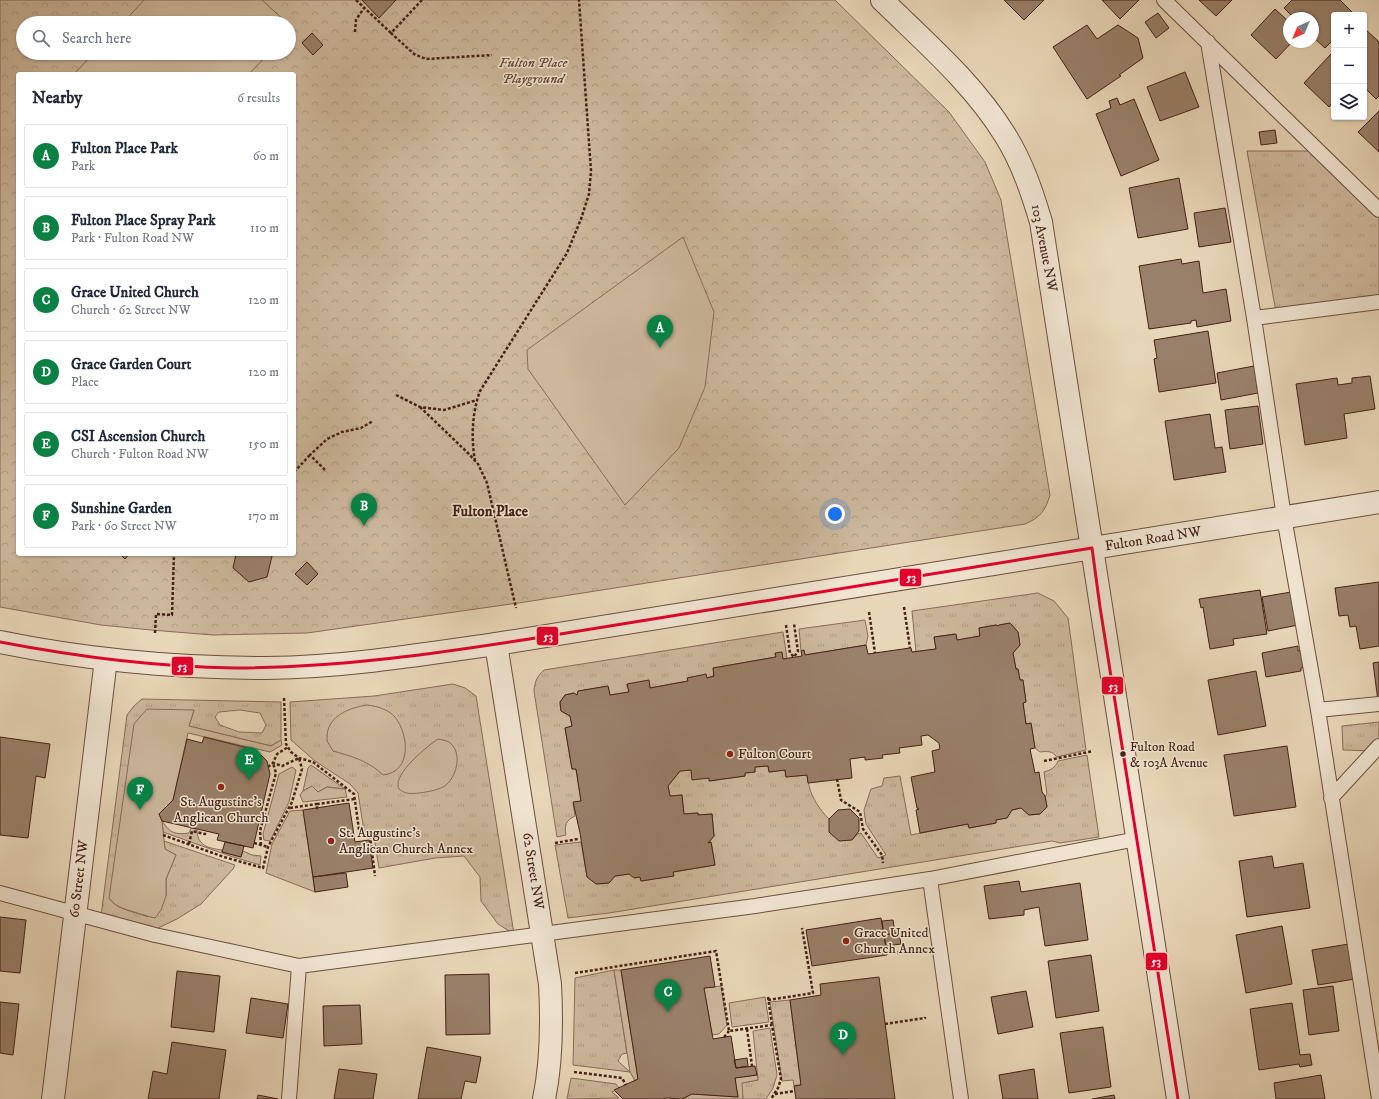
<!DOCTYPE html>
<meta charset="utf-8">
<style>
body{margin:0;font-family:"IM FELL DW Pica",serif;background:#f6f6f7;color:#1f2937}
.controls{position:absolute;right:12px;top:12px;display:grid;overflow:hidden;border-radius:4px;box-shadow:0 1px 3px #0004}
.controls button{width:36px;height:36px;display:grid;place-items:center;padding:0;border:0;border-bottom:1px solid #e0e1e3;background:#fff;color:#1f2937;font:20px sans-serif}
.compass{position:absolute;left:1283px;top:12px;width:36px;height:36px;border-radius:50%;background:#fff;box-shadow:0 1px 3px #0004;rotate:224deg}
.you{position:absolute;left:835px;top:514px;width:14px;height:14px;margin:-10px;border:3px solid #fff;border-radius:50%;background:#1a73e8;box-shadow:0 0 0 6px #1a73e833}
.badge{display:grid;place-items:center;width:26px;height:26px;border-radius:50%;background:#0b8043;color:#fff;font-size:13px;font-weight:700}
.pin{position:absolute;translate:-50% -33px;filter:drop-shadow(0 1px 2px #0008)}
.pin::after{content:'';position:absolute;top:21px;width:14px;height:12px;background:inherit;clip-path:polygon(0 0,100% 0,50% 100%)}
.list{margin:0;padding:0;list-style:none}
h2{display:flex;justify-content:space-between;align-items:center;height:52px;margin:0;padding:0 16px;font-size:17px}
h2 small{font-size:13px;font-weight:400;color:#747a83}
.list li{display:grid;grid-template-columns:26px 1fr auto;gap:12px;align-items:center;box-sizing:border-box;height:64px;margin:0 8px 8px;padding:0 8px;border:1px solid #e0e1e3;border-radius:4px}
.list b{display:block;font-size:15px;white-space:nowrap}
.list p{margin:0;font-size:13px;white-space:nowrap;color:#747a83}
.list em{font-size:13px;font-style:normal;color:#747a83}
.icon{flex:none;width:22px;height:22px;fill:none;stroke:currentColor;stroke-width:2;stroke-linecap:round;stroke-linejoin:round}
.map{position:relative;flex:none;width:1379px;height:1099px;overflow:hidden}
.search{position:absolute;background:#fff;box-shadow:0 1px 3px #0004;left:16px;top:16px;width:280px;height:44px;display:flex;align-items:center;gap:10px;box-sizing:border-box;padding:0 14px;border-radius:22px;color:#747a83;font-size:15px}
.panel{position:absolute;background:#fff;box-shadow:0 1px 3px #0004;left:16px;top:72px;width:280px;height:484px;border-radius:4px}
.map>svg:first-child{display:block}
.grass{fill:url(#grass-tufts);stroke:#886c59;fill-rule:evenodd}
.park{fill:url(#park-crowns);stroke:#886c59;fill-rule:evenodd}
.garden{fill:#ccb79c;stroke:#886c59}
.building{fill:#99806a;stroke:#442216}
.lines{fill:none;stroke-linecap:round;stroke-linejoin:round}
.service-casing{stroke:#6d4f3e;stroke-width:16}
.minor-casing{stroke:#6d4f3e;stroke-width:24}
.tertiary-casing{stroke:#6d4f3e;stroke-width:24}
.path{stroke:#442216;stroke-width:2.5;stroke-dasharray:3 2;stroke-linecap:butt}
.service{stroke:#f0e4d1;stroke-width:14}
.minor{stroke:#f0e4d1;stroke-width:22}
.tertiary{stroke:#f0e4d1;stroke-width:22}
.bus-1-casing{stroke:#f0e4d1;stroke-width:6}
.bus-1{stroke:#e4002b;stroke-width:3}
.poi-dot{fill:#8f2418;stroke:#f0e4d1;stroke-width:1.5}
.bus-dot{fill:#442216;stroke:#f0e4d1;stroke-width:1.5}
.labels{text-anchor:middle;dominant-baseline:central;stroke-width:3;stroke-linejoin:round;paint-order:stroke}
.bus-label{font-size:13px;fill:#442216;stroke:#f0e4d1;text-anchor:start}
.park-label{font-size:14px;font-style:italic;fill:#664738;stroke:#f0e4d1}
.street-label{font-size:14px;fill:#442216;stroke:#f0e4d1}
.poi-label{font-size:14px;fill:#442216;stroke:#f0e4d1;text-anchor:start}
.neighbourhood-label{font-size:15px;font-weight:bold;fill:#442216;stroke:#f0e4d1}
.line-badge{stroke:#f0e4d1;stroke-width:1.5}
.badge-label{font-size:11px;text-anchor:middle;font-weight:bold;fill:#fff}
</style>
<div class="map">
<svg width="1379" height="1099" viewBox="0 0 1379 1099">
<defs>
<pattern id="grass-tufts" width="24" height="20" patternUnits="userSpaceOnUse"><rect width="24" height="20" fill="#ccb79c"/><path d="M3 7l-1-3M5 7V3M7 7l1-3M15 17l-1-3M17 17v-4M19 17l1-3" fill="none" stroke="#b09d86"/></pattern>
<pattern id="park-crowns" width="20" height="18" patternUnits="userSpaceOnUse"><rect width="20" height="18" fill="#ccb79c"/><path d="M2 6a3 3 0 1 1 6 0M12 15a3 3 0 1 1 6 0" fill="none" stroke="#b09d86"/></pattern>
</defs>
<rect width="100%" height="100%" fill="#e8d6b8"/>
<filter id="stains"><feTurbulence type="fractalNoise" baseFrequency=".005" numOctaves="4"/><feColorMatrix values="0 0 0 0 .2 0 0 0 0 .09 0 0 0 0 .02 0 0 0 .5 -.17"/></filter>
<radialGradient id="worn" r=".72"><stop offset=".6" stop-color="#630" stop-opacity="0"/><stop offset="1" stop-color="#630" stop-opacity=".3"/></radialGradient>
<path class="grass" d="M1247,151H1311L1379,216V301L1276,312Z
M1038,593L1054,601L1068,618L1086,750L1057,757C1052,751 1048,751 1040,752L1035,748L1031,723L1026,724L1023,703L1026,702L1023,680H1020L1018,669H1016L1013,653L1020,645L1018,632L1010,623L999,625L998,626L996,625L979,628L980,636L957,640L955,634L934,637L936,649L916,652L912,611Z
M865,620L868,636L866,645L805,655L804,650L801,651L799,629Z
M783,632L787,658L783,659L775,654L776,657L713,668L714,676L707,678L706,675L688,678V681L650,688L627,685L629,692L610,695L608,686L579,691L577,695L573,693L565,695L560,702L561,711L570,716L572,726L565,728L572,769H576L581,801L573,803L575,816C566,820 564,826 566,835L557,837L534,691C535,681 537,676 544,670Z
M453,684L465,688L476,696L514,934L498,924L481,901L480,877L464,856L435,858L379,868L373,831H364L358,793L350,784L315,761L291,740L290,702L374,696Z
M142,699L281,702V740L271,746L189,726L194,710L109,898C118,911 134,911 148,917L166,896V879L176,855L165,849L164,841L235,865L233,869L201,904L177,919L156,929L101,916L127,715L134,706ZM240,710L260,713L266,725L262,733L239,732L220,725L215,717L219,712Z
M1379,722V747L1376,751L1343,750L1342,726Z
M1087,755L1099,837L1060,843L1052,841L609,913L568,918L555,845L581,842L587,877L597,884L609,883L615,876L629,874L640,877L641,881L673,876V872L715,865L711,842L708,843L714,836L712,814L698,815V813L684,814L682,795L670,796L668,786L680,771L691,770L709,778L710,781L745,776V773L755,772V767L768,766L769,772L785,770L786,777L807,775C810,805 830,821 852,840L857,834L861,833L878,858L886,855L866,824L864,810L871,789L882,786L884,778L900,776L911,835L968,824L969,828L996,823V820L1012,810L1021,808L1029,815L1040,814L1047,807L1045,796L1047,794L1044,772C1051,770 1055,768 1058,761Z
M311,765L345,789L327,787L318,792L312,786L303,791L308,768Z
M303,810L315,892L266,873L272,844L290,811Z
M162,821C170,833 175,835 189,833L191,828L197,829C197,846 208,848 222,850V852L241,857L243,851L252,855L261,856L260,865L230,856L163,832Z
M614,970L627,1053L622,1054L618,1061L630,1072L573,1065L575,978Z
M765,997L769,1022L732,1027L729,1003Z
M790,1000L801,1085L794,1086L793,1080L782,1081L770,1002Z
M770,1028L777,1075L773,1088L766,1099H743L741,1083L758,1080L753,1031Z
M571,1078L616,1084L619,1088L612,1092L619,1098L567,1099Z"/>
<path class="park" d="M0,0H835L949,112L985,162L1001,200L1050,495C1045,511 1041,517 1025,524L525,602L307,633L213,635L151,630L101,625L0,607ZM23,23H289V53H23ZM18,74H294V554H18Z"/>
<path class="garden" d="M144,0H262L287,23H123Z
M94,53H269L249,74H74Z
M683,237L714,312L705,387L679,448L625,505L528,369L527,350Z
M367,705C376,706 388,709 395,717C409,735 412,772 383,775C369,761 351,756 333,751L327,741C327,737 327,731 329,727C335,713 353,707 367,705Z
M147,709L194,710L189,726L271,746L281,740L282,745L270,752L188,733L173,800L159,814L162,821L165,849L176,855L166,879V896L161,910L155,918C149,917 146,915 140,914C127,909 117,909 109,898L134,724Z
M438,739C441,740 445,740 447,741C463,749 458,775 446,785C440,790 427,792 419,793C411,794 405,794 399,789C398,787 398,785 398,783C400,769 426,747 438,739Z
M292,767L296,770L289,802L270,841L264,840L263,834L279,774Z
M312,786L318,792L327,787L345,789L347,797L303,802L300,795L303,791Z
M614,970H621L638,1079L635,1081L630,1072Z
M721,986L727,1025L719,1034L712,1035L704,988Z
M757,1075L758,1080L742,1083L743,1099H682L692,1094L738,1097L735,1078Z"/>
<path class="building" d="M362,0H396L379,18Z
M1004,0H1044L1024,20Z
M1102,0H1139L1120,19Z
M1199,0H1232L1216,16Z
M1292,0H1340L1355,15H1334V39L1325,48L1313,37V18H1294L1284,8Z
M1275,9L1289,22V42H1292L1276,59L1251,35Z
M1158,13L1169,28L1156,38L1145,22Z
M1087,25L1097,39L1118,25L1138,38L1143,58L1119,75L1121,76L1087,99L1053,47Z
M1364,28L1379,42V96L1376,99L1364,87Z
M312,33L323,45L313,55L302,43Z
M1331,54L1334,57V101L1329,107L1304,83Z
M1185,72L1199,107L1160,121L1147,87Z
M1117,98L1120,105L1134,99L1159,160L1121,176L1096,114L1111,108L1109,101Z
M1379,111V152L1358,132Z
M1275,130L1277,143L1261,145L1259,132Z
M1179,178L1188,229L1138,238L1129,188Z
M1225,208L1231,242L1199,247L1194,213Z
M1181,259L1182,264L1199,261L1203,293L1226,289L1231,321L1197,327L1196,320L1191,321V323L1149,329L1139,266Z
M1208,331L1216,383L1159,392L1154,359L1157,358L1154,340Z
M1254,366L1258,393L1221,400L1217,373Z
M1370,376L1375,409L1344,414L1347,438L1305,445L1296,384L1337,378L1338,385L1352,383V378Z
M1258,406L1263,444L1230,449L1225,410Z
M1210,414L1215,448L1222,447L1226,472L1174,480L1165,421Z
M120,554H129L125,559Z
M236,554H269L272,556L267,577L249,582L233,568Z
M307,562L318,574L307,585L295,574Z
M1379,582V646L1360,649L1356,626L1350,627L1348,615L1339,616L1335,588Z
M1260,590L1267,634L1233,639L1234,645L1210,649L1203,607L1201,608L1199,599Z
M1297,591L1303,624L1268,631L1262,597Z
M1010,623L1018,632L1020,645L1013,653L1016,669H1018L1020,680H1023L1026,702L1023,703L1026,724L1031,723L1035,748L1030,749L1035,773L1039,772L1042,792L1045,796L1047,807L1040,814L1029,815L1021,808L1012,810L1007,818L996,820V823L969,828L968,824L920,833L916,810L919,809L917,808L911,777L935,772L932,751L940,749L939,743L928,735L921,736L922,745L899,748L900,753L882,755L883,758L865,760V757L850,759L852,778L808,783L807,775L786,777L785,770L769,772L768,766L755,767V772L745,773V776L709,781V778L692,780L691,770L680,771L668,786L670,796L682,795L684,814L698,813V815L712,814L714,836L708,843L711,842L715,865L673,872L674,876L641,881L640,877L634,878L629,874L615,876L609,883L596,884L587,877L580,833L573,802L581,801L576,769H572L565,728L572,726L570,716L561,711L560,702L565,695L574,693L577,695L578,691L608,686L610,695L629,692L627,684L649,680L650,688L688,681L687,678L706,674L707,678L714,676L713,668L776,657L775,653L782,652L783,659L802,656L801,651L804,650L805,655L866,645L868,654L910,648H911L912,652L936,649L934,637L956,634L957,640L980,636L979,628L996,625L998,626L999,625Z
M1298,646V651L1305,650L1308,666L1301,668V671L1266,677L1262,653Z
M1379,662V701H1378L1373,663Z
M1256,671L1266,726L1218,735L1208,680Z
M0,737L50,744L45,778L36,776L28,838L0,835Z
M204,737L256,750L267,761L270,774L253,848L217,840L219,834L162,821L159,814L173,800L187,739L202,743Z
M1287,746L1296,807L1234,816L1224,755Z
M349,803L355,842L369,840L373,868L313,877L303,810Z
M850,809L859,818V831L852,840L839,841L829,832V819L838,810Z
M225,842L244,846L241,857L222,852Z
M1272,856L1274,868L1303,863L1310,908L1247,917L1239,861Z
M346,873L348,887L315,892L313,877Z
M1019,881L1021,892L1080,883L1088,940L1045,946L1039,907L1024,910V915L989,919L984,886Z
M0,917L26,920L20,973L0,971Z
M881,918L887,955L812,966L806,930Z
M893,920L895,933L884,935L882,921Z
M1282,926L1292,984L1246,993L1236,935Z
M895,933H899L901,944L886,946L884,935Z
M1349,944L1355,979L1318,985L1312,950Z
M1091,955L1099,1011L1056,1018L1048,961Z
M710,956L715,987L704,988L713,1039L731,1036L736,1068L755,1066L757,1075L735,1078L738,1097L692,1094L682,1099L666,1098L663,1099H623L614,1090L638,1079L621,970Z
M177,971L220,976L214,1032L171,1027Z
M489,974L490,1034L446,1035L445,975Z
M879,977L895,1099H796L794,1086L801,1085L790,1000L821,995L820,984Z
M1333,986L1339,1031L1309,1035L1303,990Z
M1026,991L1033,1027L998,1034L991,997Z
M251,998L288,1004L283,1038L246,1033Z
M0,1002L19,1004L13,1055L0,1053Z
M1292,1003L1300,1055L1310,1054L1312,1065L1300,1067L1299,1064L1259,1070L1250,1009Z
M360,1005L362,1044L324,1046L323,1006Z
M1103,1027L1111,1087L1069,1093L1060,1033Z
M172,1042L226,1050L219,1099H148L153,1071L167,1074Z
M427,1047L481,1057L476,1083L465,1081L461,1099H418Z
M747,1058L748,1066L736,1068L734,1060Z
M339,1069L377,1074L373,1099H334Z
M1034,1069L1038,1099H1003L999,1075Z
M1321,1075L1325,1099H1276L1274,1083Z
M258,1095L278,1099H257Z
M1114,1095L1115,1099H1092Z"/>
<g class="lines">
<defs>
<path id="service" d="M1164,0L1379,210
M1208,42L1254,318L1284,517L1318,710L1379,1099
M1254,318L1379,302
M1318,710L1379,704
M1331,798L1379,746
M0,893L155,935L299,966L289,1099
M299,966L755,906L930,879
M961,1099L930,879L1137,839"/>
<path id="minor" d="M496,644L550,984C552,1022 552,1061 544,1099
M53,1099L106,659"/>
<path id="tertiary" d="M882,0C925,42 973,83 1005,135C1022,162 1032,192 1041,222L1178,1099
M0,642C88,660 178,668 267,668C344,667 420,655 496,644L1379,502"/>
</defs>
<use href="#service" class="service-casing"/>
<use href="#minor" class="minor-casing"/>
<use href="#tertiary" class="tertiary-casing"/>
<path class="path" d="M356,0L391,33
M422,0L391,33L414,54L426,59L492,55
M355,32L356,20L364,8
M396,395L420,407L444,410L477,400
M420,407L468,453L478,464L487,483L516,608
M475,461C471,438 472,413 480,391L567,253L581,219L589,194L591,171L579,0
M325,470L310,455L327,439L342,432L361,428L373,421
M294,472L310,455
M904,607L910,648
M869,612L875,653
M786,625L790,653L794,657L798,651L794,624
M155,633L156,614L172,615L174,554
M284,698L286,744L291,752L299,758L313,762L354,794L360,837L370,836L375,876
M1044,761L1093,751
M268,767L273,763L277,754L288,747
M837,779L841,800L860,812L863,829L882,855L883,863
M290,808L317,804V808V804L355,799
M163,835L224,857L263,868L268,847L292,802L302,769L299,758L282,766L273,763
M254,843L268,847
M555,843L578,839
M189,844L192,831L205,834V831
M261,845L260,831L276,773L273,763
M887,950L900,953L916,951V953
M575,973L716,951L729,1031L772,1025L781,1079L778,1088L771,1099
M768,997L772,1025
M768,1000L813,993L802,928
M885,1024L925,1018V1017
M747,1029L752,1066
M724,1037L729,1031
M574,1072L622,1078L626,1085
M775,1094L795,1091"/>
<use href="#service" class="service"/>
<use href="#minor" class="minor"/>
<use href="#tertiary" class="tertiary"/>
<defs>
<path id="bus-1" d="M1092,548L1100,607L1178,1099
M0,642C78,657 156,667 235,668C338,668 441,653 542,637L1092,548"/>
</defs>
<use href="#bus-1" class="bus-1-casing"/>
<use href="#bus-1" class="bus-1"/>
</g>
<g class="poi-dot">
<circle cx="730" cy="754" r="4"/>
<circle cx="221" cy="787" r="4"/>
<circle cx="331" cy="841" r="4"/>
<circle cx="846" cy="941" r="4"/>
</g>
<circle class="bus-dot" cx="1123" cy="754" r="3.5"/>
<g class="labels">
<g class="bus-label">
<text x="1130" y="747">Fulton Road<tspan x="1130" dy="16">&amp; 103A Avenue</tspan></text>
</g>
<g class="park-label">
<text x="533" y="63">Fulton Place<tspan x="533" dy="16">Playground</tspan></text>
</g>
<g class="street-label">
<text transform="translate(1044 248) rotate(79)">103 Avenue NW</text>
<text transform="translate(1153 539) rotate(-9)">Fulton Road NW</text>
<text transform="translate(533 871) rotate(81)">62 Street NW</text>
<text transform="translate(79 879) rotate(-83)">60 Street NW</text>
</g>
<g class="poi-label">
<text x="738" y="754">Fulton Court</text>
<text x="221" y="802" text-anchor="middle">St. Augustine's<tspan x="221" dy="16">Anglican Church</tspan></text>
<text x="339" y="833">St. Augustine's<tspan x="339" dy="16">Anglican Church Annex</tspan></text>
<text x="854" y="933">Grace United<tspan x="854" dy="16">Church Annex</tspan></text>
</g>
<g class="neighbourhood-label">
<text x="490" y="511">Fulton Place</text>
</g>
</g>
<g class="line-badge">
<rect x="899" y="568" width="23" height="19" rx="4" fill="#e4002b"/>
<rect x="536" y="626" width="23" height="20" rx="4" fill="#e4002b"/>
<rect x="171" y="656" width="23" height="20" rx="4" fill="#e4002b"/>
<rect x="1101" y="676" width="23" height="19" rx="4" fill="#e4002b"/>
<rect x="1145" y="952" width="23" height="19" rx="4" fill="#e4002b"/>
</g>
<g class="badge-label">
<text x="911" y="581">53</text>
<text x="548" y="640">53</text>
<text x="182" y="670">53</text>
<text x="1113" y="690">53</text>
<text x="1156" y="965">53</text>
</g>
<rect width="100%" height="100%" filter="url(#stains)"/>
<rect width="100%" height="100%" fill="url(#worn)"/>
</svg>
<div class="controls">
<button>+</button>
<button>−</button>
<button><svg class="icon" aria-label="layers" viewBox="0 0 24 24"><path d="M12 4l9 5-9 5-9-5zM3 14l9 5 9-5"/></svg></button>
</div>
<svg class="compass" viewBox="-18 -18 36 36"><path d="M0-13l5 13h-10z" fill="#e53935"/><path d="M0 13l5-13h-10z" fill="#747a83"/></svg>
<div class="you"></div>
<div class="pin badge" style="left:660px;top:348px">A</div>
<div class="pin badge" style="left:364px;top:526px">B</div>
<div class="pin badge" style="left:668px;top:1012px">C</div>
<div class="pin badge" style="left:843px;top:1055px">D</div>
<div class="pin badge" style="left:249px;top:780px">E</div>
<div class="pin badge" style="left:140px;top:810px">F</div>
<div class="search"><svg class="icon" aria-label="search" viewBox="0 0 24 24"><circle cx="10" cy="10" r="6"/><path d="M15 15l6 6"/></svg>Search here</div>
<section class="panel">
<h2>Nearby<small>6 results</small></h2>
<ul class="list">
<li><span class="badge">A</span><div><b>Fulton Place Park</b><p>Park</p></div><em>60 m</em></li>
<li><span class="badge">B</span><div><b>Fulton Place Spray Park</b><p>Park · Fulton Road NW</p></div><em>110 m</em></li>
<li><span class="badge">C</span><div><b>Grace United Church</b><p>Church · 62 Street NW</p></div><em>120 m</em></li>
<li><span class="badge">D</span><div><b>Grace Garden Court</b><p>Place</p></div><em>120 m</em></li>
<li><span class="badge">E</span><div><b>CSI Ascension Church</b><p>Church · Fulton Road NW</p></div><em>150 m</em></li>
<li><span class="badge">F</span><div><b>Sunshine Garden</b><p>Park · 60 Street NW</p></div><em>170 m</em></li>
</ul>
</section>
</div>
